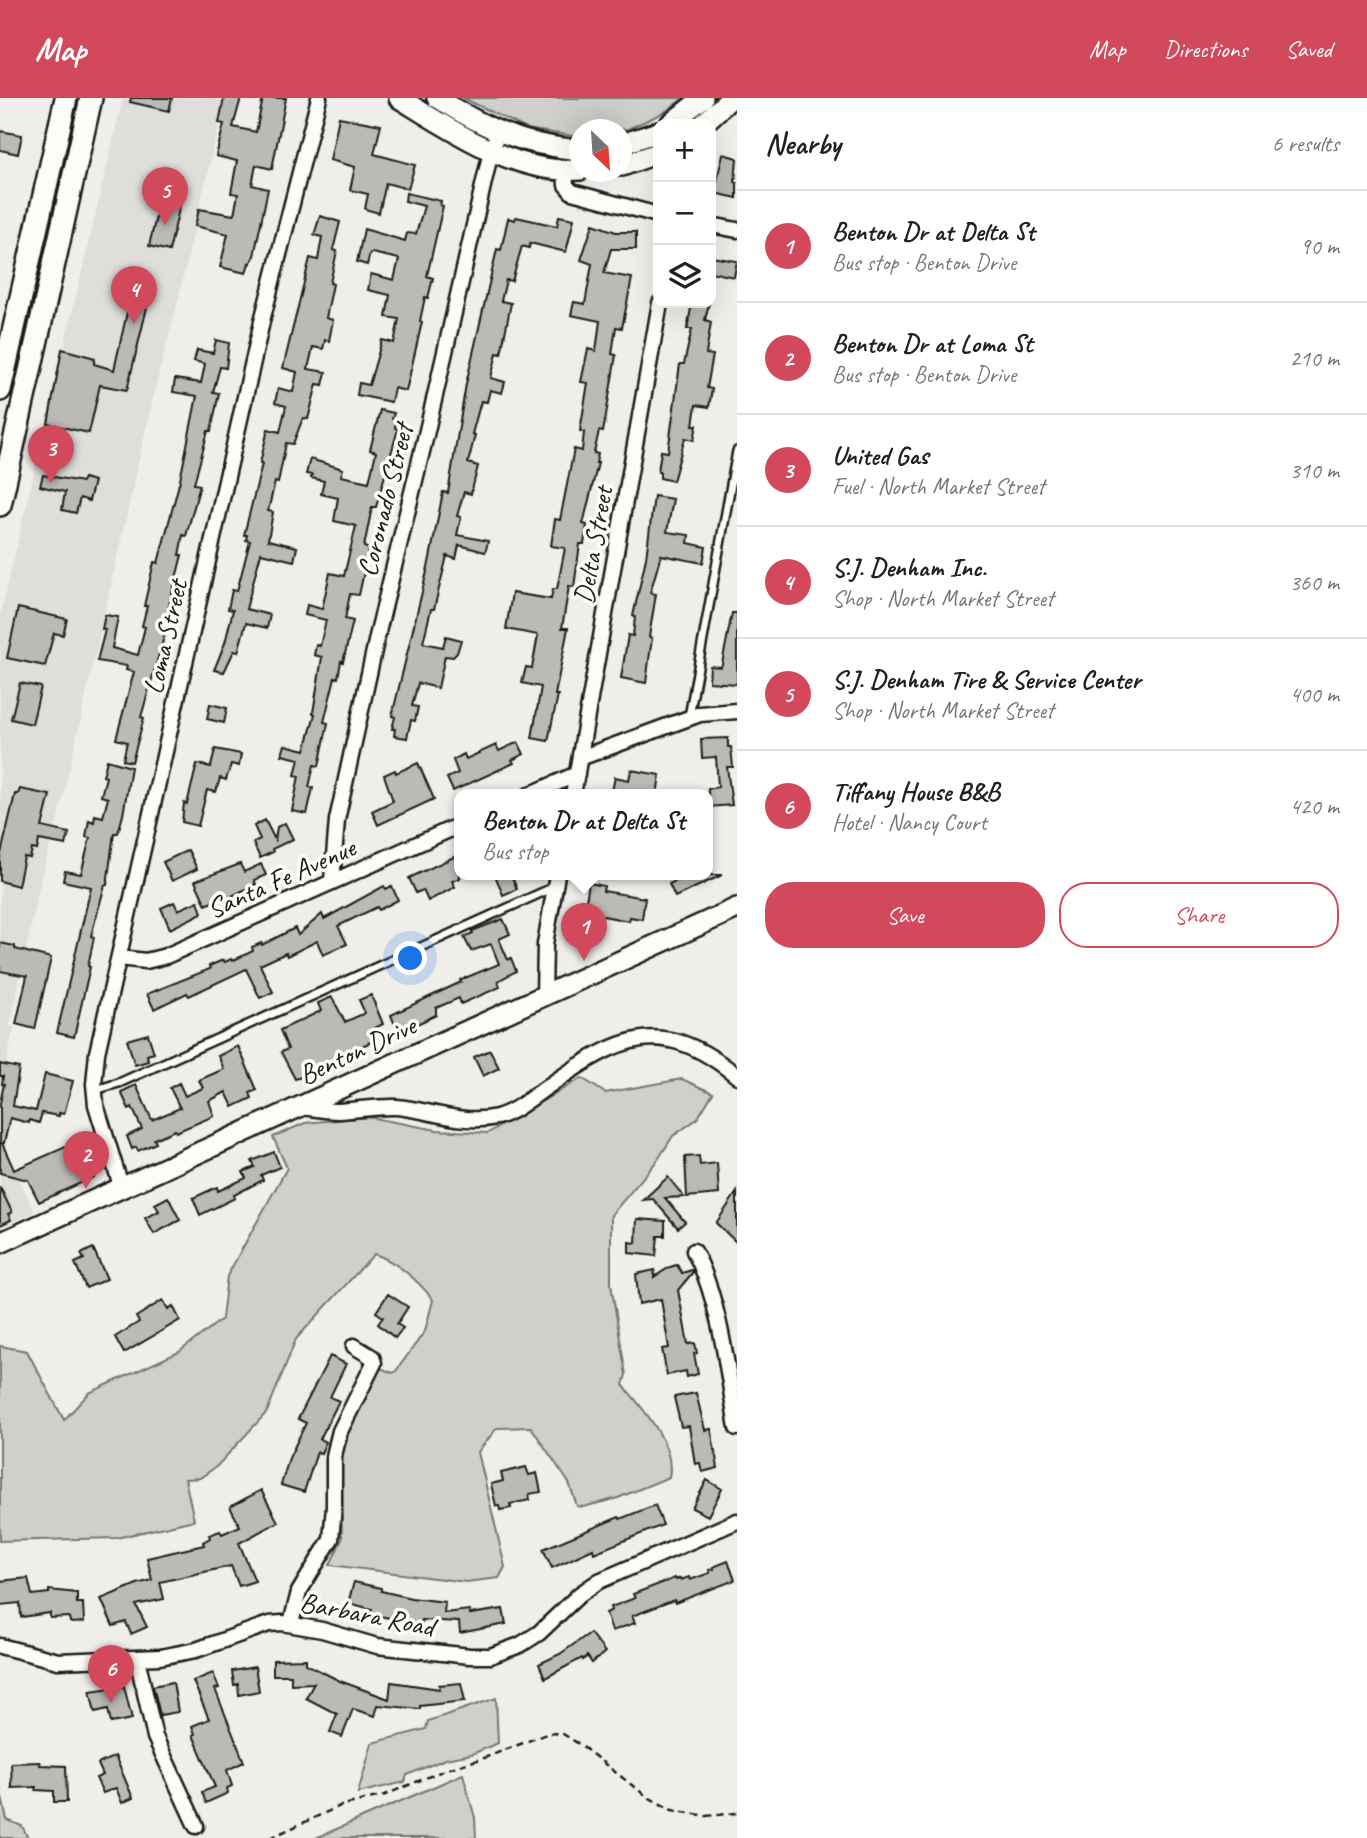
<!DOCTYPE html>
<meta charset="utf-8">
<style>
body{margin:0;font-family:Caveat,sans-serif;background:#f2f2f2;color:#202124}
.controls{position:absolute;right:21px;top:21px;display:grid;overflow:hidden;border-radius:14px;box-shadow:0 7px 28px #0002}
.controls button{width:63px;height:63px;display:grid;place-items:center;padding:0;border:0;border-bottom:2px solid #e0e0e0;background:#fff;color:#202124;font:35px sans-serif}
.compass{position:absolute;left:569px;top:21px;width:63px;height:63px;border-radius:50%;background:#fff;box-shadow:0 7px 28px #0002;rotate:155deg}
.you{position:absolute;left:411px;top:861px;width:24px;height:24px;margin:-18px;border:5px solid #fff;border-radius:50%;background:#1a73e8;box-shadow:0 0 0 10px #1a73e833}
.badge{display:grid;place-items:center;width:46px;height:46px;border-radius:50%;background:#d1495b;color:#fff;font-size:23px;font-weight:700}
.pin{position:absolute;translate:-50% -58px;filter:drop-shadow(0 2px 4px #0008)}
.pin::after{content:'';position:absolute;top:37px;width:24px;height:21px;background:inherit;clip-path:polygon(0 0,100% 0,50% 100%)}
.popup{position:absolute;left:454px;top:691px;width:259px;height:91px;box-sizing:border-box;display:grid;place-content:center;border-radius:14px;background:#fff;filter:drop-shadow(0 2px 5px #0005);font-size:23px;white-space:nowrap;color:#757577}
.popup b{font-size:26px;color:#202124}
.popup::after{content:'';position:absolute;left:50%;top:100%;margin-left:-14px;border:14px solid transparent;border-top-color:#fff}
.list{margin:0;padding:0;list-style:none}
h2{display:flex;justify-content:space-between;align-items:center;height:91px;margin:0;padding:0 28px;font-size:30px}
h2 small{font-size:23px;font-weight:400;color:#757577}
.list li{display:grid;grid-template-columns:46px 1fr auto;gap:21px;align-items:center;box-sizing:border-box;height:112px;padding:0 28px;border-top:2px solid #e0e0e0}
.list b{display:block;font-size:26px;white-space:nowrap}
.list p{margin:0;font-size:23px;white-space:nowrap;color:#757577}
.list em{font-size:23px;font-style:normal;color:#757577}
.actions{display:flex;gap:14px;padding:21px 28px}
.actions a{flex:1;padding:16px 0;border:2px solid #d1495b;border-radius:28px;text-align:center;font-size:24px;color:#d1495b}
.actions .main{background:#d1495b;color:#fff}
.icon{flex:none;width:38px;height:38px;fill:none;stroke:currentColor;stroke-width:2;stroke-linecap:round;stroke-linejoin:round}
.map{position:relative;flex:none;width:737px;height:1740px;overflow:hidden}
header{display:flex;align-items:center;gap:42px;box-sizing:border-box;height:98px;padding:0 35px;background:#d1495b;color:#fff}
header strong{font-size:33px}
nav{display:flex;gap:38px;margin-inline-start:auto;font-size:24px}
main{display:flex}
aside{flex:1;background:#fff}
.map>svg:first-child{display:block}
.built{fill:#e0deda}
.green{fill:#d0cfcc;stroke:#767674;stroke-width:2}
.building{fill:#bbbab6;stroke:#1c1c1c;stroke-width:2}
.lines{fill:none;stroke-linecap:round;stroke-linejoin:round}
.lane-casing{stroke:#1c1c1c;stroke-width:12}
.street-casing{stroke:#1c1c1c;stroke-width:19}
.secondary-casing{stroke:#1c1c1c;stroke-width:24}
.primary-casing{stroke:#1c1c1c;stroke-width:26}
.path{stroke:#1c1c1c;stroke-width:2.5;stroke-dasharray:7 5;stroke-linecap:butt}
.lane{stroke:#fdfcf7;stroke-width:7}
.street{stroke:#fdfcf7;stroke-width:14}
.secondary{stroke:#fdfcf7;stroke-width:19}
.primary{stroke:#fdfcf7;stroke-width:21}
.labels{text-anchor:middle;dominant-baseline:central;stroke-width:7;stroke-linejoin:round;paint-order:stroke}
.street-label{font-size:28px;fill:#1c1c1c;stroke:#fdfcf7}
</style>
<header>
<strong>Map</strong>
<nav><a>Map</a><a>Directions</a><a>Saved</a></nav>
</header>
<main>
<div class="map">
<svg width="737" height="1740" viewBox="0 0 737 1740">
<rect width="100%" height="100%" fill="#f0eeea"/>
<filter id="ink" filterUnits="userSpaceOnUse"><feTurbulence type="fractalNoise" baseFrequency=".0143" numOctaves="2"/><feDisplacementMap in="SourceGraphic" scale="14" xChannelSelector="R" yChannelSelector="G"/><feConvolveMatrix kernelMatrix="1 2 1 2 8 2 1 2 1" color-interpolation-filters="sRGB"/></filter>
<g filter="url(#ink)">
<path class="built" d="M123,0H225L175,215L156,287L63,700L41,781L10,928L14,929L6,967L19,970V979L4,1045L1,1044L0,1049V518Z
M0,1056L8,1058L35,1114L0,1130Z"/>
<path class="green" d="M463,0H684L663,15L628,31L580,32L579,38H573L527,31Z
M582,980L605,995L682,981L713,995L697,1021L673,1038L657,1063L611,1117V1186L626,1277L623,1287C643,1311 676,1347 669,1379L618,1400L583,1409L577,1408L569,1385L531,1329L497,1330L478,1354L505,1469L499,1480L466,1484L330,1467L342,1441L340,1359L347,1336L380,1270L393,1275L396,1273L425,1233L433,1202C419,1183 396,1163 374,1156L296,1241L267,1314L217,1368L200,1380L185,1381L194,1422L117,1440L0,1443V1248L27,1253L64,1322L89,1295L179,1254L222,1221L227,1178L287,1070L273,1039L305,1025L368,1019L437,1032L488,1035Z
M496,1600L498,1645L472,1656L445,1661L407,1677L405,1684L358,1695L372,1645L426,1631L428,1623Z
M463,1676L475,1720L476,1740H316Z
M0,1690L7,1722L22,1728L28,1740H0Z"/>
<path class="building" d="M131,0H172L169,13L130,4Z
M224,0H241L233,29L256,34L263,0H286L272,71L256,67L252,87L268,91L254,158L250,166L249,165L246,175L220,169L228,136L195,128L199,111L234,117L238,96L231,95L237,63L216,58L224,26L219,25Z
M339,19L381,27L374,56L415,67L408,91L386,85L379,115L365,111L368,96L350,92L355,69L330,62Z
M0,33L22,37L18,56L0,52Z
M723,56L737,60L735,84L737,85V100L714,95Z
M406,95L441,103L440,107L443,108L427,178L433,180L428,200L425,199L420,223L422,224L406,293L394,290L391,304L357,297L359,285L369,287L382,242L394,245L399,221L386,219L390,197L368,192L371,176L394,182L399,161L372,155H370L367,167L357,164L364,131L405,143L407,135L416,136L424,108L405,103Z
M160,102L180,107L169,153L149,148Z
M320,118L340,124L333,152L337,153L330,185L333,186L326,220L333,222L329,243L325,242L323,251L313,249L308,271L326,274L323,287L317,286L308,321L303,320L293,346L286,345L278,385L275,384L268,413L273,414L268,442L297,449L294,463L261,455L246,511L270,517L267,530L246,525L238,554L234,553L224,574L214,572L225,545L233,512L228,511L232,492L237,493L250,443L246,442L247,437H244L262,366L260,365L268,331L280,334L286,308L275,305L278,290L293,294L297,274L283,270L310,160L318,162L322,139L314,137Z
M559,118L574,121L566,154L530,145L529,150L522,148L512,183L506,182L501,203L511,205L501,256L497,255L491,280L505,284L502,295L490,292L487,304L481,303L472,336L475,337L468,365L478,368L471,396L464,394L457,418L461,419L457,437L488,443L487,448L485,454L459,447L456,461L447,458L434,511H431L423,545L443,549L446,538L461,542L457,555L453,559L445,558L438,590L418,585L412,608L418,609L415,623L411,622L407,640L394,638L395,631H392L395,619L392,618L429,465L443,394L448,395L466,286L497,151L501,152L508,120L515,122L516,119L557,128Z
M593,126L616,134H636V151H611L604,175L632,180L622,230L616,229L612,256L616,257L605,323L603,334L599,333L594,355L598,356L596,365H598L583,426L587,427L584,446H580L574,489L569,488L562,530H568L555,597H558L548,643L532,640L541,589L522,585L526,569L532,570L538,537L506,531L512,495L551,501L553,491H557L565,450L551,448L555,421L560,422L574,351L582,353L584,334L580,333L588,285L581,284L588,251L596,253L600,223L571,217L574,204L585,206L592,166L581,162Z
M711,159L737,163L734,179L711,174Z
M131,197L149,201L127,292L100,287L89,335L48,326L62,251L95,260L94,266L114,272Z
M692,205H709L705,222L711,224L706,256L713,257L707,290L712,291L709,309L696,307L693,327H697L694,342L685,340L673,383L660,380V374H658L661,353L668,354L680,266H684L692,231H687Z
M216,242L229,245L226,270L220,269L213,294L219,295L211,333H208L194,386L200,387L186,438L183,437L179,457H182L166,519L164,531L166,532L141,619L144,620L132,664L123,662L127,644L116,641L134,574L126,572L127,568L97,563L105,532L102,531L105,517L118,519L112,550L138,557L145,529L142,528L147,508H144L154,464L158,465L180,382L197,298L173,294L175,281L201,285L205,266L194,263L197,252L213,255Z
M380,312L394,315L392,321L396,323L395,330L398,331L376,409H372L364,449L369,451L359,497L350,496L345,521L353,523L343,564L341,563L338,580L335,579L324,624L328,625L319,668L314,667L309,689L313,690L307,716L292,713L299,678L295,677L299,661L282,657L285,647L305,652L315,616L313,615L322,559L314,557L316,547L320,548L326,522L305,517L307,507L322,511L330,475L344,478L356,428L334,423L338,400L321,396L324,383L311,380L312,377L306,376L310,361L343,371L341,378L369,384L376,354L370,352Z
M43,377L82,384L84,380L94,383L89,403L80,400L76,415L62,412L65,394L40,388Z
M654,398L673,401L667,434L689,437L688,445L706,449L703,465L661,457L650,495L656,496L649,539L652,540L646,585L621,580L628,537L633,538L635,519L633,518L646,460Z
M18,510L67,521L63,537L54,535L45,568L7,560Z
M732,515H737V586L709,584L710,568L721,569L722,566Z
M20,585L41,589L32,626L11,621Z
M210,606L227,610L224,625L207,621Z
M728,640V649H731L733,669H727L732,707L708,709V691L718,689L716,659L702,660L701,641Z
M518,644L524,656L512,662L514,665L453,693L447,680L458,675L453,662L464,656L466,661L496,647L499,653Z
M215,651L241,656L239,668L231,666L226,682L220,680L216,694L207,692L198,728L182,724L184,705L187,706L197,666L211,669Z
M107,662L131,669L123,717L118,735H114L107,787H105L91,838L94,839L88,868L90,869L74,939L57,935L91,789L63,783L65,773L81,776L90,740L86,739L89,722L94,724L95,717L103,719L108,700L101,698L106,679L103,678Z
M418,665L434,701L378,727L372,713L393,703L384,677L395,672L396,675Z
M631,672L660,677L657,697L627,692V695L612,693L615,679L629,682Z
M20,691L50,697L42,729L69,735L66,747L39,742L37,752L32,751L30,760L24,759L18,788L0,783V760L15,696H18Z
M265,722L275,742L277,729L285,725L293,741L272,751L273,754L260,760L253,745L260,741L254,728Z
M188,752L197,771L172,783L163,764Z
M460,756V780L452,783L455,789L428,803L423,792L416,795L409,780Z
M240,766L244,774L261,766L266,777L254,782L256,786L222,803L220,800L206,807L195,783Z
M495,777H511L517,791L503,797Z
M689,777H722L675,799L669,786Z
M589,785L604,788L603,793L645,800L642,821L630,819L629,823L598,817L594,840L574,835L581,802L586,803Z
M384,788L386,791L392,788L398,802L379,812L377,809L338,828L347,846L323,857L317,843L287,858L286,855L260,867L273,894L260,900L246,871L189,898L187,895L154,911L147,896L210,871L209,868L223,862L225,864L231,861L232,863L253,853L252,849L261,845L262,847L295,830L298,837L322,816L324,821Z
M198,803L202,815L170,831L161,810L174,804L178,812Z
M503,821L510,836L499,841L508,862L511,860L516,873L498,883L500,889L461,906L459,900L436,910V917L398,935L391,917L461,884L460,882L499,866L491,846L471,853L464,839L473,835L472,833Z
M0,845L15,848V851L51,860L35,931L16,926L27,878L0,873Z
M371,897L383,926L369,933L373,943L317,969V975L302,982L301,979L295,981L281,954L288,951L280,932L321,913L318,905L332,899L345,924L365,915L359,902Z
M148,936L154,955L147,957L148,963L135,967L127,942Z
M238,948L257,992L250,995L252,1000L233,1009L226,994L209,1003L214,1018L176,1034L175,1032L154,1041L156,1045L138,1053L136,1049L132,1051L127,1038L142,1031L132,1009L129,1011L121,994L136,987L152,1022L180,1010L170,990L179,985L185,998L203,990L199,982L224,971L218,958Z
M490,952L499,970L483,978L474,959Z
M0,966L19,970L13,1008L36,1013L45,976L73,983L64,1016L59,1015V1018L42,1015L39,1025L30,1022L29,1025L10,1020L4,1045H2L14,1072L79,1043L94,1079L39,1104L28,1082L0,1075V1005L4,986H2L3,978H0Z
M274,1054L280,1069L261,1077L263,1082L234,1097L235,1100L200,1117L193,1100L217,1089L218,1093L246,1080L243,1074L255,1069L252,1063Z
M699,1058L700,1067L717,1065L719,1096L687,1099L685,1059Z
M668,1079L684,1099L665,1100L685,1124L678,1130L653,1101L643,1102Z
M0,1089L12,1114L8,1116L11,1122L0,1127Z
M737,1094V1145L716,1125Z
M168,1099L180,1122L154,1136L145,1120L159,1113L155,1106Z
M637,1121L665,1123V1138H658L656,1158L629,1155V1144L636,1145Z
M93,1150L107,1181L86,1190L75,1165L84,1161L81,1156Z
M677,1167L682,1175L692,1172L693,1174L678,1192L688,1246L695,1245L697,1255L694,1256L698,1276L687,1279L686,1273L667,1277L662,1251L669,1250L661,1201L639,1206L636,1176L655,1172L654,1179L670,1169Z
M388,1196L408,1209L397,1226L403,1230L395,1240L378,1226L383,1219L376,1214Z
M163,1202L168,1211L173,1208L180,1222L124,1255L115,1239L139,1224L136,1219Z
M330,1258L346,1266L330,1299L339,1303L320,1341L326,1344L321,1355L317,1354L304,1394L281,1387L289,1360L306,1325L298,1321Z
M696,1295L705,1332L711,1331L718,1370L702,1374L700,1365L695,1366L689,1328L681,1329L674,1299Z
M526,1369L529,1377L537,1375L541,1394L529,1396L530,1402L510,1406L511,1410L500,1412L499,1408H496L491,1386L503,1383L501,1375Z
M707,1382L722,1391L708,1418L692,1410Z
M261,1392L278,1424L239,1445L255,1483L239,1488L231,1468L160,1484L164,1501L136,1507L147,1529L131,1536L126,1524L113,1528L101,1501L137,1486L152,1482L147,1460L204,1447L203,1444L210,1440L209,1437L220,1433L222,1436L240,1428L230,1409Z
M655,1407L663,1427L594,1455L593,1451L552,1470L543,1451L619,1419L620,1421Z
M728,1463L735,1482L675,1505L674,1502L632,1518L635,1525L612,1533L606,1515L612,1512L611,1509L635,1500L633,1496L675,1480L676,1482L680,1480L681,1482L689,1479L690,1482L710,1475L709,1472L714,1471L713,1469Z
M28,1480L32,1497L49,1495V1492L77,1495V1505H83L84,1524L72,1525L70,1524L69,1519L50,1520V1515L21,1519L20,1505L0,1507V1483Z
M354,1484L381,1490V1493L411,1500L445,1504L444,1515L469,1512L470,1516L503,1511L506,1526L460,1535L459,1524L422,1522L421,1527L371,1516L372,1511L348,1505Z
M590,1535L605,1554L592,1565L587,1558L583,1562L582,1560L545,1580L539,1566L560,1556Z
M306,1561V1566L340,1583L389,1601L391,1584L440,1591L439,1587L461,1585L465,1603L420,1608V1611L378,1607L375,1618L353,1611L342,1639L330,1634L337,1616L306,1600L314,1585L291,1586V1577H273V1562Z
M255,1569L259,1593L239,1597L238,1586L234,1587L232,1573Z
M213,1575L219,1590L215,1591L244,1664L227,1672L232,1688L227,1690L228,1695L206,1705L202,1694L215,1689L193,1637L195,1636L192,1628L209,1621L193,1583Z
M173,1584L178,1614L160,1617L153,1588Z
M124,1588L132,1621L111,1625L108,1611L95,1614L90,1593Z
M115,1658L133,1700L122,1705L116,1690L103,1695L96,1680L103,1677L98,1666Z
M40,1664V1667L66,1668L67,1704H54V1693L36,1692V1689L12,1690L11,1665Z"/>
<g class="lines">
<defs>
<path id="lane" d="M689,619L737,353
M95,992L119,985L554,789"/>
<path id="street" d="M565,73L566,87L572,94L658,117
M711,127L737,132
M580,660L700,616L737,613
M529,697L577,676
M573,697L660,205
M332,783L337,722L379,530L426,337L491,53L498,35
M119,860L146,863L166,858L460,727
M544,899L545,846L557,777
M301,1009C313,1010 326,1013 338,1013C358,1012 377,1008 397,1009C430,1012 462,1027 497,1019C515,1014 531,1000 547,989C620,938 661,916 737,978
M122,1091L96,1007L94,986L97,955L263,219L319,0
M694,1153C720,1201 728,1276 737,1330
M291,1525L299,1494L331,1441L334,1409V1358L337,1345L340,1333L374,1265L372,1259L354,1248
M0,1548L58,1563L160,1559L196,1552L269,1526L282,1525L322,1532L377,1548L470,1558H490L520,1547L539,1535L580,1496L599,1483L737,1423
M137,1560L155,1639L196,1728"/>
<path id="secondary" d="M399,0C451,32 516,77 580,72
M437,0C487,31 520,47 580,52
M670,26L703,0
M703,26L731,0
M622,46L658,34
M622,68L658,55
M0,1145L737,810"/>
<path id="primary" d="M0,292L66,0
M0,407L91,0"/>
</defs>
<use href="#lane" class="lane-casing"/>
<use href="#street" class="street-casing"/>
<use href="#secondary" class="secondary-casing"/>
<use href="#primary" class="primary-casing"/>
<path class="path" d="M270,1740L340,1708L385,1697L447,1671L484,1660L549,1635L563,1636L579,1646L646,1698L672,1712L706,1718L737,1715"/>
<use href="#lane" class="lane"/>
<use href="#street" class="street"/>
<use href="#secondary" class="secondary"/>
<use href="#primary" class="primary"/>
</g>
</g>
<g class="labels">
<g class="street-label">
<text transform="translate(385 402) rotate(-76)">Coronado Street</text>
<text transform="translate(593 447) rotate(-80)">Delta Street</text>
<text transform="translate(165 539) rotate(-77)">Loma Street</text>
<text transform="translate(281 780) rotate(-24)">Santa Fe Avenue</text>
<text transform="translate(357 952) rotate(-25)">Benton Drive</text>
<text transform="translate(367 1516) rotate(11)">Barbara Road</text>
</g>
</g>
</svg>
<div class="controls">
<button>+</button>
<button>−</button>
<button><svg class="icon" aria-label="layers" viewBox="0 0 24 24"><path d="M12 4l9 5-9 5-9-5zM3 14l9 5 9-5"/></svg></button>
</div>
<svg class="compass" viewBox="-18 -18 36 36"><path d="M0-13l5 13h-10z" fill="#e53935"/><path d="M0 13l5-13h-10z" fill="#757577"/></svg>
<div class="you"></div>
<div class="pin badge" style="left:584px;top:863px">1</div>
<div class="popup"><b>Benton Dr at Delta St</b>Bus stop</div>
<div class="pin badge" style="left:86px;top:1091px">2</div>
<div class="pin badge" style="left:51px;top:385px">3</div>
<div class="pin badge" style="left:134px;top:226px">4</div>
<div class="pin badge" style="left:165px;top:127px">5</div>
<div class="pin badge" style="left:111px;top:1605px">6</div>
</div>
<aside>
<h2>Nearby<small>6 results</small></h2>
<ul class="list">
<li><span class="badge">1</span><div><b>Benton Dr at Delta St</b><p>Bus stop · Benton Drive</p></div><em>90 m</em></li>
<li><span class="badge">2</span><div><b>Benton Dr at Loma St</b><p>Bus stop · Benton Drive</p></div><em>210 m</em></li>
<li><span class="badge">3</span><div><b>United Gas</b><p>Fuel · North Market Street</p></div><em>310 m</em></li>
<li><span class="badge">4</span><div><b>S.J. Denham Inc.</b><p>Shop · North Market Street</p></div><em>360 m</em></li>
<li><span class="badge">5</span><div><b>S.J. Denham Tire &amp; Service Center</b><p>Shop · North Market Street</p></div><em>400 m</em></li>
<li><span class="badge">6</span><div><b>Tiffany House B&amp;B</b><p>Hotel · Nancy Court</p></div><em>420 m</em></li>
</ul>
<div class="actions"><a class="main">Save</a><a>Share</a></div>
</aside>
</main>
